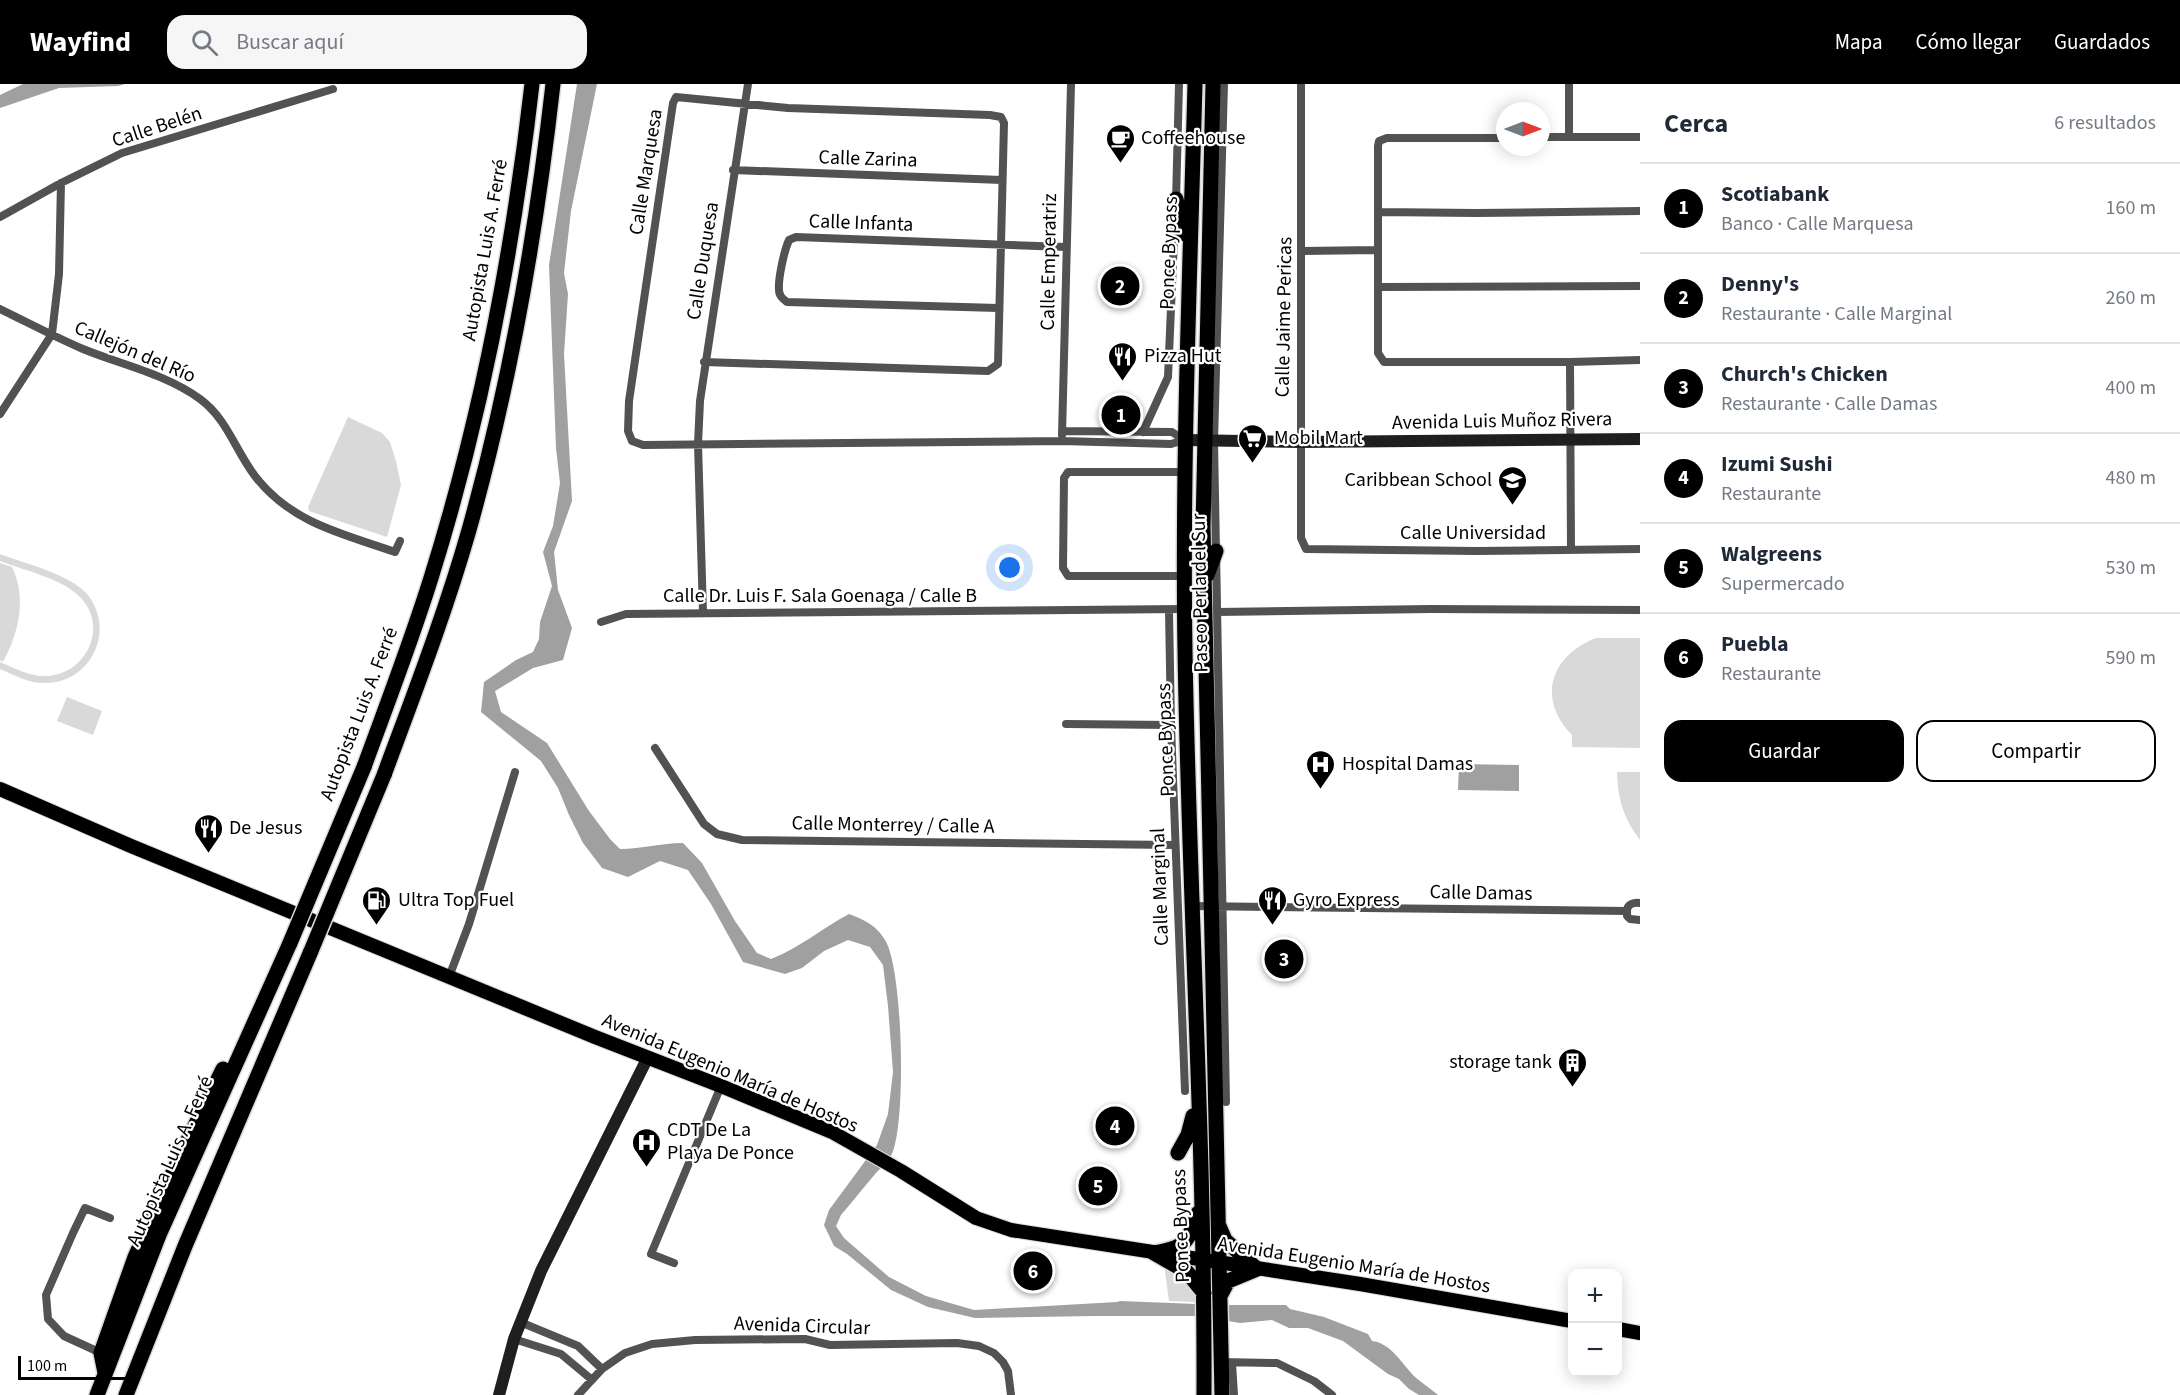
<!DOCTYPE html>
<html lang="es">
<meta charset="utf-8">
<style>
body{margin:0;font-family:"Source Sans 3",sans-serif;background:#f6f6f7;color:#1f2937}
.controls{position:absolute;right:18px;bottom:18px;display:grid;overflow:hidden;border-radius:12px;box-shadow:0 3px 15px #0003}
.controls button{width:54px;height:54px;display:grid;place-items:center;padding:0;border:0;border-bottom:2px solid #e0e1e3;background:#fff;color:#1f2937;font:30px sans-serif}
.compass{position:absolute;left:1496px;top:18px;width:54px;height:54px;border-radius:50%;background:#fff;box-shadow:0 3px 15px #0003;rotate:90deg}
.scale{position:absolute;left:18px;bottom:15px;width:118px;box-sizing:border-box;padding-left:6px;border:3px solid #000;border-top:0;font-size:16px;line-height:21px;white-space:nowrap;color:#000;-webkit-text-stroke:4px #fff;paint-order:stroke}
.you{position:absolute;left:1010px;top:484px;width:21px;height:21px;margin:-15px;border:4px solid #fff;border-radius:50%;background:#1a73e8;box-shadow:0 0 0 9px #1a73e833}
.badge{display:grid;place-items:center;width:39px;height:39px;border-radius:50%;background:#000;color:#fff;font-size:20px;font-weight:700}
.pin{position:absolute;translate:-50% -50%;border:3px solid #fff;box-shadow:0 2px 6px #0006}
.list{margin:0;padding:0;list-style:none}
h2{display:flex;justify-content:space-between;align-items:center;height:78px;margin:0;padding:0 24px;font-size:26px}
h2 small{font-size:20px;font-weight:400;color:#747a83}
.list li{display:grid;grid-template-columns:39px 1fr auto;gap:18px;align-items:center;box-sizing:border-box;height:90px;padding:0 24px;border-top:2px solid #e0e1e3}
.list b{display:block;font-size:22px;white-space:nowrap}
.list p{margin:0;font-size:20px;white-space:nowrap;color:#747a83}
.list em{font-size:20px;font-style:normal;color:#747a83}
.actions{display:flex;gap:12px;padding:18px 24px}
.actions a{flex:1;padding:14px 0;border:2px solid #000;border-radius:18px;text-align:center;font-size:21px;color:#000}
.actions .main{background:#000;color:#fff}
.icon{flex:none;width:33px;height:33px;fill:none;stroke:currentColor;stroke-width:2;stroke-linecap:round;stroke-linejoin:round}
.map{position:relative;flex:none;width:1640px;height:1311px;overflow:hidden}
header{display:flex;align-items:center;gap:36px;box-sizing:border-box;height:84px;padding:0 30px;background:#000;color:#fff}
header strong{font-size:28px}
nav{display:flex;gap:33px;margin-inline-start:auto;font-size:21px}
.search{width:420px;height:54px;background:#f6f6f7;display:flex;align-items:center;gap:15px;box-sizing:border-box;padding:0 21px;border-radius:18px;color:#747a83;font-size:22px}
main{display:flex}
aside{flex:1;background:#fff}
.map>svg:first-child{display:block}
.green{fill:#d9d9d9}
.water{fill:#a0a0a0}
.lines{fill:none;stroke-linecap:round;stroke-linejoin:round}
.primary-casing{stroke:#dbdbdb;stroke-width:16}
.highway-casing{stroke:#dbdbdb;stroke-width:18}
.street{stroke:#525252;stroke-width:8}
.secondary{stroke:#1f1f1f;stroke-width:12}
.primary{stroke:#000;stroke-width:14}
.highway{stroke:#000;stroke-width:15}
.highway-bridge-casing{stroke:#dbdbdb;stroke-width:18;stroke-linecap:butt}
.highway-bridge{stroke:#000;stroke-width:15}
.labels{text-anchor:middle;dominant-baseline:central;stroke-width:4.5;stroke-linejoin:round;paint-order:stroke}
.street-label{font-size:20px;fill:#000;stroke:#fff}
.poi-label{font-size:20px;fill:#000;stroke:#fff;text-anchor:start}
</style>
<header>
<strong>Wayfind</strong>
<div class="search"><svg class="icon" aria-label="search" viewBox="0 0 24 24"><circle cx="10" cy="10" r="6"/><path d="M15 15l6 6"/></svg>Buscar aquí</div>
<nav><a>Mapa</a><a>Cómo llegar</a><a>Guardados</a></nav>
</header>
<main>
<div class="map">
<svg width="1640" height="1311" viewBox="0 0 1640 1311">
<rect width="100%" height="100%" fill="#fff"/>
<path class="green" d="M348,333L382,349L390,358L396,377L401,401L387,453L309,427L308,423Z
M0,470C24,479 71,491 87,510C117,547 90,600 44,599C28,599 14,591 0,585V578C14,584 29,592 44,592C85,593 110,543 80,513C63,495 23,486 0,477Z
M0,479L12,483C27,514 19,548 3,578L0,576Z
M1596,554H1640V664L1572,663V651C1536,615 1551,571 1596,554Z
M67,613L102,627L93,651L57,637Z
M1617,688H1640V756C1623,733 1618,716 1617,688Z
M1164,1180L1174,1184L1195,1207L1196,1218L1169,1217Z"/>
<path class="water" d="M23,0H125L118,2L59,4L0,24V11Z
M577,0H597L571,127L564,189L568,210L564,270L572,417L554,468L558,506L572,544L563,576L533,584L495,607L501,628L547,659L589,727L610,755L620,765C642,765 661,759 683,759L702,779L735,837L757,869L771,875C800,864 822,844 849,830C865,836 876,841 885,856C903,883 907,1042 891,1072C888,1078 881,1084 876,1089C864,1103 853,1117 841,1131L836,1142L844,1154L889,1193L926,1212L974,1226L1117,1218L1120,1217L1196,1220L1197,1232H1095L975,1234L928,1223L891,1206L847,1170L834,1162L824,1141L829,1126L877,1061L888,1030L893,988L888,922L883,881L870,863L848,856L824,867L802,884L785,890L743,878L711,820L688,786L660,777L628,793L602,784L583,759L569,731L558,704L541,677L481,628L484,598L516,576L533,568L539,555L540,538L552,502L543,468L553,442L560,399L556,364L549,181Z
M1459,680L1519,681V707L1458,706Z
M1228,1221H1286L1290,1225L1324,1233L1368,1250L1372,1257C1391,1259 1402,1280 1415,1293C1422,1299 1431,1305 1438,1311H1419L1409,1305L1399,1295L1388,1290L1343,1257L1308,1244H1289L1272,1236L1240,1239L1228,1237Z"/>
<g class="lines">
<defs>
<path id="primary" d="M0,705L131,762L595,953L721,1002L832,1048L901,1087L976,1134L1011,1146L1360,1200L1572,1237
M1618,1245L1640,1249"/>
<path id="highway" d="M1195,0C1190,189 1182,378 1185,567C1189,815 1205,1063 1204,1311
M1213,0L1203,443L1222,1311
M1176,115L1184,150
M1207,491L1216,467
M364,683C387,620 411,558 431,494C481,334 513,167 532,0
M384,691C414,610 445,530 469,446C510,300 536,151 553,0
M1178,1069L1188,1051L1193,1032
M1219,1142L1225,1156L1257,1185L1228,1197L1220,1212
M1154,1169C1187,1163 1187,1159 1198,1129
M1154,1169L1187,1188L1204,1209
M105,1289L101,1269L135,1173L184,1064L223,985
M97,1311L159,1151L290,859
M126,1311L185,1162L311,867"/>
</defs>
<use href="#primary" class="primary-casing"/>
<use href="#highway" class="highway-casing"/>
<path class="street" d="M1224,0L1214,357L1226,1018
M1301,0V454L1306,465L1476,467L1640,465
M1569,0V53
M1541,53H1640
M1505,54H1387L1379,57L1378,62V269L1384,278H1570L1640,276
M733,86L1002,96
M1176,117L1179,0
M1378,128L1476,129L1640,127
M0,133L61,99L122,69L333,5
M1302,167L1378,166
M1378,203L1640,202
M998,224L787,218C783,215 779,212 779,206C778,195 784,167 789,156L796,153L1066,163
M0,225C27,238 55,253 83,265C122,281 166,290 200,315C229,336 237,372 259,397C295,440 344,450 395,468L400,457
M704,278L988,287L998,280L1004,39L1001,33L990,31L788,24L676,13L673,19L629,317L628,347L632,357L643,361L1062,357L1171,360L1184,356L1172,348L1062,347
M1570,278L1571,465
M0,330L52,250L59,190L61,99
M1143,348L1168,293L1175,132
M1062,351L1071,0
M1184,492H1068L1063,484L1064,394L1068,388H1185
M1169,526L1171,641L1185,1007
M1217,528L1431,525L1640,526
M703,529L698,360L700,317L748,0
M601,538L626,530L1184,525
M1066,640L1171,641
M655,664L704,740L717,750L742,756L1175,761
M1191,822L1627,827V832L1630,835L1640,836
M1627,827C1627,820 1634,818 1640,819
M449,893L469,840L515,688
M674,1179L651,1170L721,1002
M520,1238L578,1262L602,1285
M514,1255L561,1270L591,1295
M101,1269L64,1252L48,1235L46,1211L73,1149L85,1124L110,1134
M1220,1278L1277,1279L1314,1297L1332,1311
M1232,1279L1234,1311
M578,1311L602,1285L625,1269L652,1260L695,1256L805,1255L830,1261L957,1259L979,1262L994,1269L1003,1278L1008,1287L1011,1311"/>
<path class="secondary" d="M1184,356L1300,358L1640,355
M499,1311L514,1255L541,1187L647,975"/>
<use href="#primary" class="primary"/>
<use href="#highway" class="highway"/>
<defs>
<path id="highway-bridge" d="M290,859L364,683
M311,867L384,691"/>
</defs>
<use href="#highway-bridge" class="highway-bridge-casing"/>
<use href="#highway-bridge" class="highway-bridge"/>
</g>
<defs>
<symbol id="cafe-pin" viewBox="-11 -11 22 30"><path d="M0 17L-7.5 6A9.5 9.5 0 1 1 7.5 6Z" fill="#000" stroke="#fff"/><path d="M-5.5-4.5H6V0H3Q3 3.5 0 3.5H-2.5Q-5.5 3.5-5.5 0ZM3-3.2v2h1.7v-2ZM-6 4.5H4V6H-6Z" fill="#fff"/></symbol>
<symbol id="restaurant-pin" viewBox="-11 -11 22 30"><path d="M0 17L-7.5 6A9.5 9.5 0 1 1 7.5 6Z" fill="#000" stroke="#fff"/><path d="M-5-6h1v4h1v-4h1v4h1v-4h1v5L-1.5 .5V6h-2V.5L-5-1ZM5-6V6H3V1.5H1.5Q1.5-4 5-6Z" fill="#fff"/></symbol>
<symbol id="supermarket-pin" viewBox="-11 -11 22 30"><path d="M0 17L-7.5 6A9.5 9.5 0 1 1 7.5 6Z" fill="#000" stroke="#fff"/><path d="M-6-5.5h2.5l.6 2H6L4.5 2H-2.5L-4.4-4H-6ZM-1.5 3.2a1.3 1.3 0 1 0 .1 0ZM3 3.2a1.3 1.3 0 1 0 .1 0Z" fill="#fff"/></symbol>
<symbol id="school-pin" viewBox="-11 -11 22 30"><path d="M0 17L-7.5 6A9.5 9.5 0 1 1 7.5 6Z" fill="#000" stroke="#fff"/><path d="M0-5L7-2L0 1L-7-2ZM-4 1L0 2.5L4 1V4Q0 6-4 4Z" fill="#fff"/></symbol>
<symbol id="hospital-pin" viewBox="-11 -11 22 30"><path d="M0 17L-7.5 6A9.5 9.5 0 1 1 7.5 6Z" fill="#000" stroke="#fff"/><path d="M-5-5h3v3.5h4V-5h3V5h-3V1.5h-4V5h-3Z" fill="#fff"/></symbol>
<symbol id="fuel-pin" viewBox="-11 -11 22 30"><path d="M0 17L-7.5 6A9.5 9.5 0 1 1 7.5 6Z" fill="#000" stroke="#fff"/><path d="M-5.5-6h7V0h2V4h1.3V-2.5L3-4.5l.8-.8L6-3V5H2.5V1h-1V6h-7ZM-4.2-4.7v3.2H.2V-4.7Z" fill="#fff"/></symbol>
<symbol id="building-pin" viewBox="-11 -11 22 30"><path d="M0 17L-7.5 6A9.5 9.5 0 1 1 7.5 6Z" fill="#000" stroke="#fff"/><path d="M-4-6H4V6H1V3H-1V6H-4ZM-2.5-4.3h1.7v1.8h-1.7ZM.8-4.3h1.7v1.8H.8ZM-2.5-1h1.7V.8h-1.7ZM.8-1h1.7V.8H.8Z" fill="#fff"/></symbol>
</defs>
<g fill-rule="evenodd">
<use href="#cafe-pin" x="1104" y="38" width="33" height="45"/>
<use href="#restaurant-pin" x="1106" y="256" width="33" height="45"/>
<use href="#supermarket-pin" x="1236" y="338" width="33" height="45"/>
<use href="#school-pin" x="1496" y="380" width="33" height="45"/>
<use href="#hospital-pin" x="1304" y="664" width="33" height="45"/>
<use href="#restaurant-pin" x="192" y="728" width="33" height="45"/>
<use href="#fuel-pin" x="360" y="800" width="33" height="45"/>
<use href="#restaurant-pin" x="1256" y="800" width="33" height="45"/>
<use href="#building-pin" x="1556" y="962" width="33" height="45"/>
<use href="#hospital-pin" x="630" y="1042" width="33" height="45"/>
</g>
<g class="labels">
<g class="street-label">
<text transform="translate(157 43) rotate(-18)">Calle Belén</text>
<text transform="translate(868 75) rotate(2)">Calle Zarina</text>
<text transform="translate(646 88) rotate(-81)">Calle Marquesa</text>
<text transform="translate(861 139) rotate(2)">Calle Infanta</text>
<text transform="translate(485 166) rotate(-80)">Autopista Luis A. Ferré</text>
<text transform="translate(1169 169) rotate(-88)">Ponce Bypass</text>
<text transform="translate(703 177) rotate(-81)">Calle Duquesa</text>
<text transform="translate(1049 178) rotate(-89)">Calle Emperatriz</text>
<text transform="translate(1284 233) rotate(-89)">Calle Jaime Pericas</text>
<text transform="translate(135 268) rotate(23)">Callejón del Río</text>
<text transform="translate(1502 337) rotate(-1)">Avenida Luis Muñoz Rivera</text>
<text x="1473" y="449">Calle Universidad</text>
<text transform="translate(1200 509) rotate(-91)">Paseo Perla del Sur</text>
<text x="820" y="512">Calle Dr. Luis F. Sala Goenaga / Calle B</text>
<text transform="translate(359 630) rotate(-69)">Autopista Luis A. Ferré</text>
<text transform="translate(1166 656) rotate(-92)">Ponce Bypass</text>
<text transform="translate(893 741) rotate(1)">Calle Monterrey / Calle A</text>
<text transform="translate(1160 803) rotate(-92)">Calle Marginal</text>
<text transform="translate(1481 809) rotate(1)">Calle Damas</text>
<text transform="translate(730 989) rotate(23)">Avenida Eugenio María de Hostos</text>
<text transform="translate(170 1077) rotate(-66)">Autopista Luis A. Ferré</text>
<text transform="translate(1181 1142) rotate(-92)">Ponce Bypass</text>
<text transform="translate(1354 1181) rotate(9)">Avenida Eugenio María de Hostos</text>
<text transform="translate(802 1242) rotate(2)">Avenida Circular</text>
</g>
<g class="poi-label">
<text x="1141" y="54">Coffeehouse</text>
<text x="1144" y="272">Pizza Hut</text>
<text x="1274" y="354">Mobil Mart</text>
<text x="1492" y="396" text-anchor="end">Caribbean School</text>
<text x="1342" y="680">Hospital Damas</text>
<text x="229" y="744">De Jesus</text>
<text x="398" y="816">Ultra Top Fuel</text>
<text x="1293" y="816">Gyro Express</text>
<text x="1552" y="978" text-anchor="end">storage tank</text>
<text x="667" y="1046">CDT De La<tspan x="667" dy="23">Playa De Ponce</tspan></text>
</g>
</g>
</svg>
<div class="controls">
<button>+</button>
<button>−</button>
</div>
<svg class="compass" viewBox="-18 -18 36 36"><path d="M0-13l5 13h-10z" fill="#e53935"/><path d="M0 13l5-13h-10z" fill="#747a83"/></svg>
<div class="scale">100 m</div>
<div class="you"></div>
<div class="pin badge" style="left:1121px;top:331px">1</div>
<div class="pin badge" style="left:1120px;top:202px">2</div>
<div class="pin badge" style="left:1284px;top:875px">3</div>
<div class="pin badge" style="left:1115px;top:1042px">4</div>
<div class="pin badge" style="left:1098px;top:1102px">5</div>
<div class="pin badge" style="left:1033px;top:1187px">6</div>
</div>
<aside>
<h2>Cerca<small>6 resultados</small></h2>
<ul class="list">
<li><span class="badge">1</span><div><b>Scotiabank</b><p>Banco · Calle Marquesa</p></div><em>160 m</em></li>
<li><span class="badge">2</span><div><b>Denny's</b><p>Restaurante · Calle Marginal</p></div><em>260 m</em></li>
<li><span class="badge">3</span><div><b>Church's Chicken</b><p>Restaurante · Calle Damas</p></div><em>400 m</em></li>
<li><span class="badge">4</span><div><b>Izumi Sushi</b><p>Restaurante</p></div><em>480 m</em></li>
<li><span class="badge">5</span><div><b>Walgreens</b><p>Supermercado</p></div><em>530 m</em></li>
<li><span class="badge">6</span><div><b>Puebla</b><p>Restaurante</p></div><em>590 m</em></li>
</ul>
<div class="actions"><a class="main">Guardar</a><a>Compartir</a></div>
</aside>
</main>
